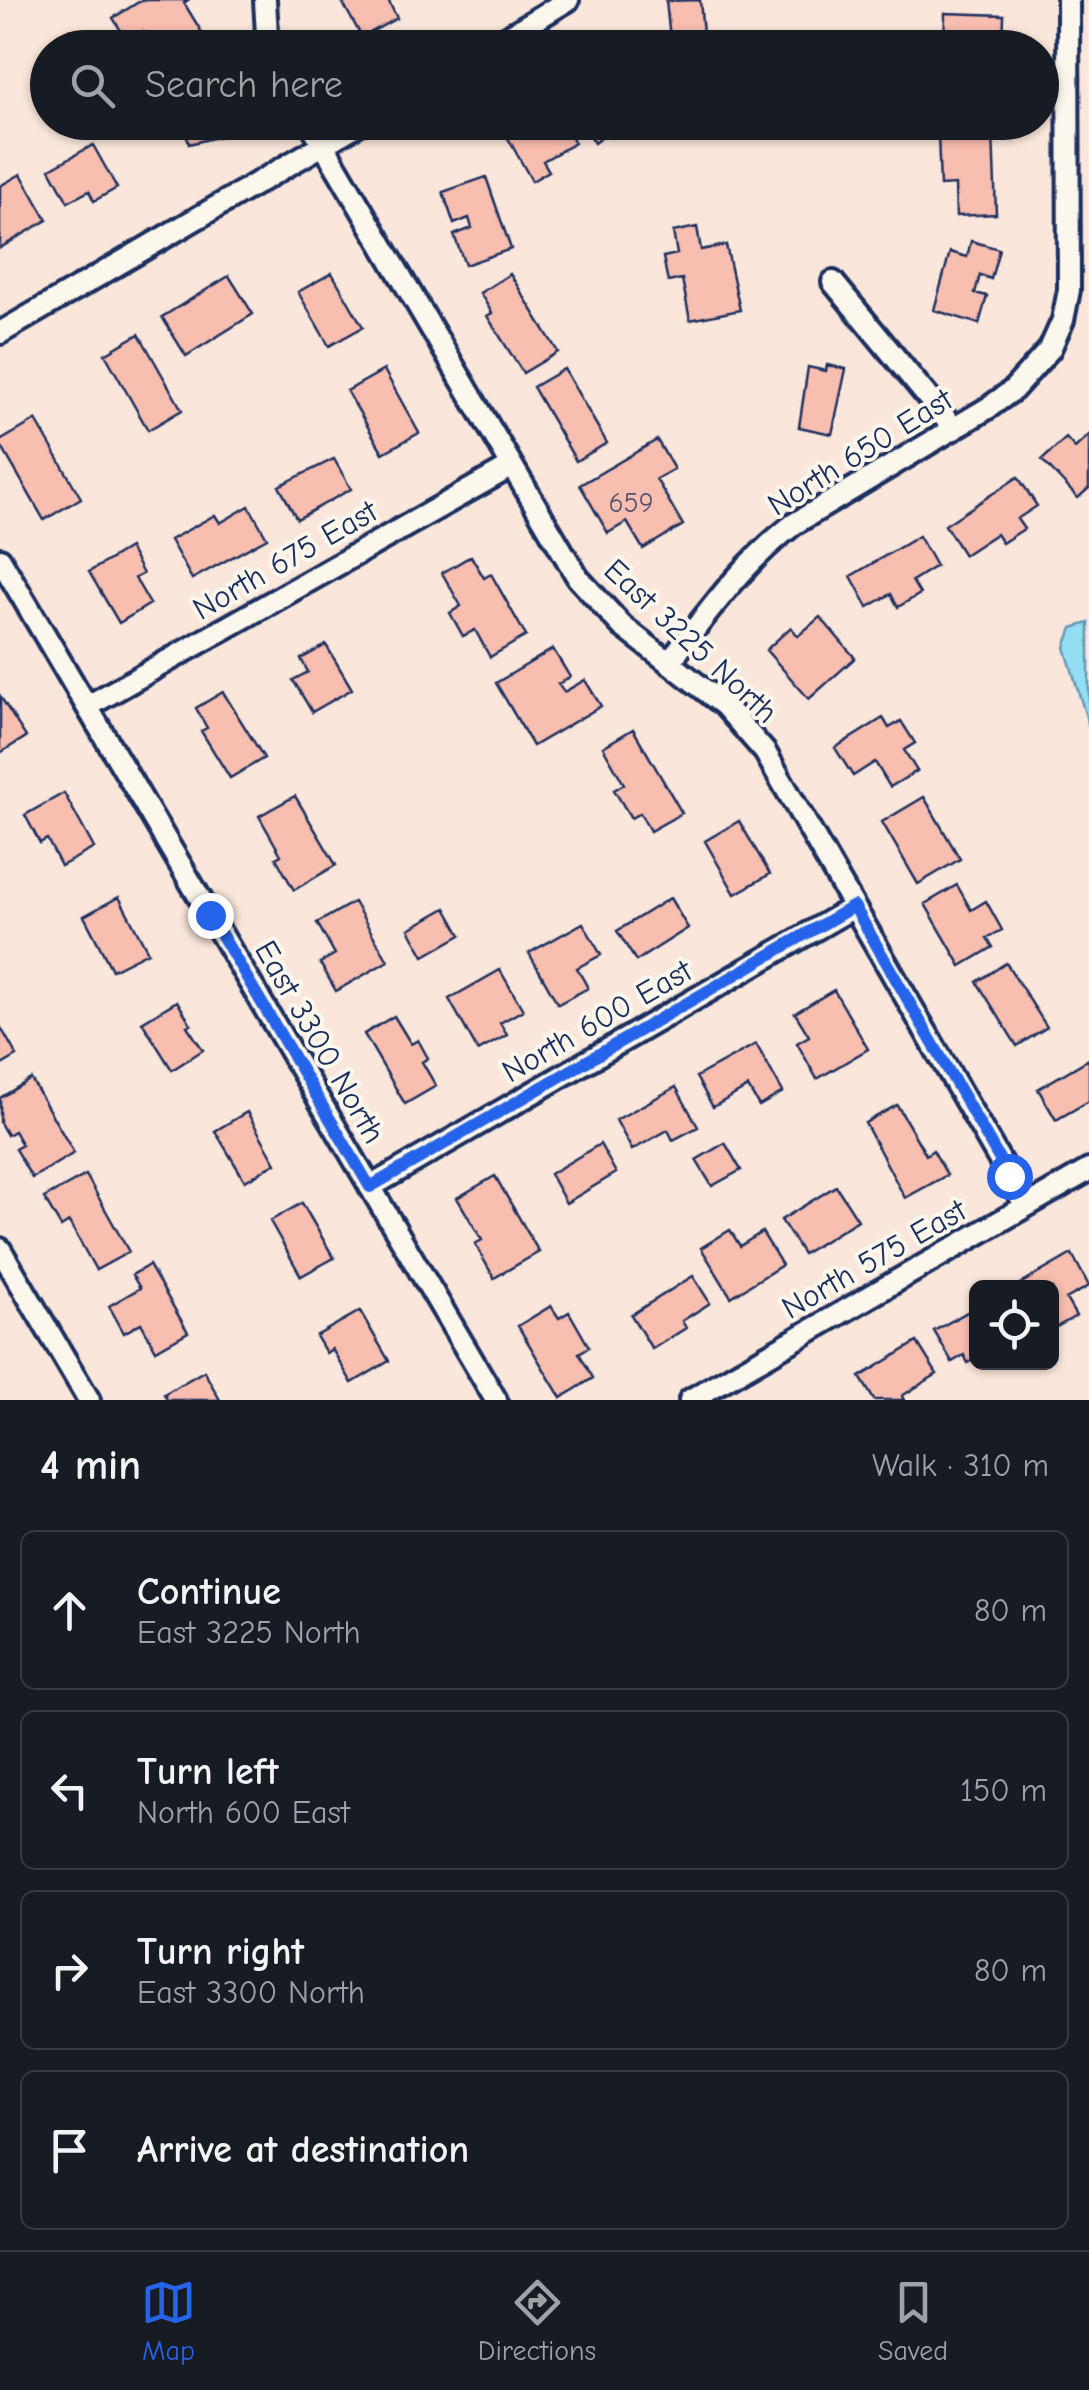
<!DOCTYPE html>
<meta charset="utf-8">
<style>
body{margin:0;font-family:"Comic Neue",sans-serif;background:#20242c;color:#f1f3f6}
.controls{position:absolute;right:30px;bottom:30px;display:grid;overflow:hidden;border-radius:15px;box-shadow:0 2px 8px #0004}
.controls button{width:90px;height:90px;display:grid;place-items:center;padding:0;border:0;border-bottom:2px solid #363941;background:#171b24;color:#f1f3f6;font:50px sans-serif}
.stop{position:absolute;width:30px;height:30px;margin:-22px;border:8px solid #2563eb;border-radius:50%;background:#fff}
.stop.end{background:#2563eb;border-color:#fff;box-shadow:0 2px 10px #0008}
.list{margin:0;padding:0;list-style:none}
h2{display:flex;justify-content:space-between;align-items:center;height:130px;margin:0;padding:0 40px;font-size:42px}
h2 small{font-size:32px;font-weight:400;color:#9ea1a6}
.list li{display:grid;grid-template-columns:65px 1fr auto;gap:30px;align-items:center;box-sizing:border-box;height:160px;margin:0 20px 20px;padding:0 20px;border:2px solid #363941;border-radius:15px}
.list b{display:block;font-size:38px;white-space:nowrap}
.list p{margin:0;font-size:32px;white-space:nowrap;color:#9ea1a6}
.list em{font-size:32px;font-style:normal;color:#9ea1a6}
.icon{flex:none;width:55px;height:55px;fill:none;stroke:currentColor;stroke-width:2;stroke-linecap:round;stroke-linejoin:round}
.map{position:relative;flex:none;width:1089px;height:1400px;overflow:hidden}
.search{position:absolute;background:#171b24;box-shadow:0 2px 8px #0004;left:30px;right:30px;top:30px;height:110px;display:flex;align-items:center;gap:25px;box-sizing:border-box;padding:0 35px;border-radius:55px;color:#9ea1a6;font-size:38px}
.sheet{height:850px;background:#171b24}
nav{display:flex;justify-content:space-around;align-items:center;box-sizing:border-box;height:140px;border-top:2px solid #363941;background:#171b24;font-size:28px;color:#9ea1a6}
nav a{display:grid;justify-items:center;gap:5px}
nav .on{color:#2563eb}
.map>svg:first-child{display:block}
.water{fill:#93def3;stroke:#6398b7;stroke-width:2.5}
.building{fill:#f8beb0;stroke:#1b2f5e;stroke-width:2.5}
.lines{fill:none;stroke-linecap:round;stroke-linejoin:round}
.minor-casing{stroke:#1b2f5e;stroke-width:28}
.minor{stroke:#fbf7ec;stroke-width:20}
.route{stroke:#2563eb;stroke-width:12}
.labels{text-anchor:middle;dominant-baseline:central;stroke-width:8;stroke-linejoin:round;paint-order:stroke}
.number-label{font-size:28px;fill:#525372}
.street-label{font-size:32px;fill:#1b2f5e;stroke:#fbf7ec}
</style>
<div class="map">
<svg width="1089" height="1400" viewBox="0 0 1089 1400">
<rect width="100%" height="100%" fill="#fae6da"/>
<filter id="ink" filterUnits="userSpaceOnUse"><feTurbulence type="fractalNoise" baseFrequency=".01" numOctaves="2"/><feDisplacementMap in="SourceGraphic" scale="20" xChannelSelector="R" yChannelSelector="G"/><feConvolveMatrix kernelMatrix="1 2 1 2 8 2 1 2 1" color-interpolation-filters="sRGB"/></filter>
<g filter="url(#ink)">
<path class="water" d="M1089,623V727L1065,647L1072,628Z"/>
<path class="building" d="M142,0H188L184,3L206,39L192,48H153L143,32L128,42L113,18Z
M341,0H388L397,18L362,37Z
M700,0L704,45L715,44L716,48H671L666,1Z
M945,13L1004,15L1003,48H944Z
M183,122H231L233,133L189,144Z
M499,122H564L575,143L543,161L549,171L532,181Z
M581,122H632V123L612,137L609,132L594,143Z
M993,132L996,214L956,216L955,185L940,186L938,134Z
M93,145L117,188L94,201L89,191L68,202L50,169Z
M21,174L47,220L0,248V186Z
M486,177L511,249L465,265L454,235L472,228L469,218L454,224L443,192Z
M697,227L701,250L726,245L740,310L690,320L682,279L668,282L663,257L677,254L673,232Z
M971,241L999,249L991,279L980,275L975,293L987,296L979,324L934,310L950,252L967,257Z
M332,273L363,327L329,346L298,292Z
M510,274L558,352L523,373L487,316L492,313L480,293Z
M229,276L253,314L186,356L162,317Z
M139,334L182,410L148,430L105,354Z
M827,365L846,369L832,434L799,427L808,367L826,371Z
M564,369L607,443L576,461L533,387Z
M384,370L419,433L383,453L347,391Z
M36,420L81,498L44,520L0,444V441Z
M1089,435V488L1078,498L1042,460L1066,438L1075,448Z
M657,440L674,469L656,479L683,525L643,549L627,522L608,533L580,485Z
M334,459L351,489L297,519L279,486Z
M1018,477L1037,506L1017,519L1024,529L1002,543L996,534L964,555L945,525Z
M249,506L267,538L192,579L170,540L215,515L220,523Z
M919,536L936,566L912,581L920,594L898,607L891,594L868,607L851,576Z
M129,548L143,574L135,578L150,604L119,623L89,572Z
M471,556L484,578L491,574L526,636L490,657L475,630L463,636L450,613L461,606L442,573Z
M820,617L855,658L809,699L766,650L791,627L798,636Z
M326,645L352,689L312,712L293,680L308,672L301,659Z
M553,649L570,677L558,684L564,692L585,680L601,706L533,746L496,683Z
M223,692L264,758L230,778L201,731L207,728L196,708Z
M0,696L26,737L0,753Z
M883,718L889,728L901,721L915,743L904,750L917,771L890,787L875,762L853,776L835,748Z
M633,729L682,813L650,831L640,813L631,818L614,790L624,784L603,747Z
M64,793L94,848L61,866L47,839L40,843L25,815Z
M295,796L336,865L294,890L276,858L281,855L259,816Z
M924,797L960,859L918,884L882,822Z
M739,821L770,874L735,894L705,841Z
M957,885L971,910L986,901L1002,930L987,938L993,947L961,966L925,904Z
M119,897L148,952L112,970L84,916Z
M670,898L688,928L636,961L617,931Z
M354,902L388,961L336,991L320,963L335,954L317,923Z
M446,908L461,935L424,956L409,929Z
M583,923L601,955L577,968L588,988L558,1004L529,953Z
M1006,963L1047,1027L1017,1046L977,982Z
M500,970L523,1010L500,1023L507,1035L478,1051L449,999Z
M834,990L868,1049L817,1079L797,1043L809,1036L795,1013Z
M177,1001L191,1024L187,1026L203,1050L172,1070L142,1022Z
M394,1016L411,1044L418,1040L428,1058L422,1062L436,1086L405,1104L364,1034Z
M0,1026L17,1056L0,1066Z
M756,1044L783,1092L759,1106L748,1087L713,1107L696,1077Z
M1089,1059V1101L1056,1120L1038,1089Z
M31,1079L74,1153L32,1178L15,1149L22,1145L14,1131L7,1135L0,1123V1098Z
M676,1087L698,1127L673,1140L668,1130L632,1150L616,1120Z
M897,1105L926,1155L933,1150L947,1175L905,1198L865,1123Z
M247,1112L276,1163L245,1181L215,1131Z
M725,1143L741,1170L712,1186L696,1160Z
M600,1144L616,1173L566,1203L550,1174Z
M86,1175L129,1252L96,1270L69,1222L61,1227L44,1198Z
M495,1176L539,1252L494,1278L475,1244L482,1240L457,1198Z
M836,1186L858,1220L803,1254L781,1220Z
M302,1203L334,1258L301,1276L270,1221Z
M730,1230L740,1246L762,1232L782,1265L731,1297L701,1248Z
M1072,1254L1089,1286L1066,1299L1076,1316L1053,1329L1052,1288H1013Z
M149,1265L188,1332L156,1350L141,1323L124,1333L109,1306L140,1288L132,1275Z
M693,1276L710,1303L682,1321L686,1328L652,1349L631,1315Z
M551,1306L559,1318L569,1312L589,1347L579,1353L593,1378L561,1398L518,1326Z
M976,1307V1358L968,1363L964,1355L952,1362L934,1331Z
M360,1311L389,1361L352,1383L332,1349L326,1353L316,1336Z
M917,1342L937,1374L902,1396L904,1400H874L860,1377Z
M204,1371L220,1400H167L164,1394Z"/>
<g class="lines">
<defs>
<path id="minor" d="M265,0L267,35L272,48
M489,48L568,0
M310,122L578,578L622,626L724,705L765,752L1026,1206
M833,282L954,429
M0,333L362,122
M0,559L496,1400
M669,663C708,612 743,563 794,524L988,408L1013,390L1050,349L1063,320L1069,290L1068,0
M88,706L512,466
M370,1187L854,907
M0,1249L89,1400
M690,1400L1089,1170"/>
</defs>
<use href="#minor" class="minor-casing"/>
<use href="#minor" class="minor"/>
</g>
</g>
<g class="lines" filter="url(#ink)">
<path class="route" d="M210,915L370,1187L854,906L1009,1176"/>
</g>
<g class="labels">
<g class="number-label">
<text x="631" y="503">659</text>
</g>
<g class="street-label">
<text transform="translate(860 452) rotate(-32)">North 650 East</text>
<text transform="translate(285 560) rotate(-30)">North 675 East</text>
<text transform="translate(691 641) rotate(43)">East 3225 North</text>
<text transform="translate(597 1021) rotate(-30)">North 600 East</text>
<text transform="translate(320 1042) rotate(60)">East 3300 North</text>
<text transform="translate(874 1259) rotate(-30)">North 575 East</text>
</g>
</g>
</svg>
<div class="controls">
<button><svg class="icon" aria-label="locate" viewBox="0 0 24 24"><circle cx="12" cy="12" r="6"/><path d="M12 2v4M12 18v4M2 12h4M18 12h4"/></svg></button>
</div>
<div class="stop" style="left:1009px;top:1176px"></div>
<div class="stop end" style="left:210px;top:915px"></div>
<div class="search"><svg class="icon" aria-label="search" viewBox="0 0 24 24"><circle cx="10" cy="10" r="6"/><path d="M15 15l6 6"/></svg>Search here</div>
</div>
<section class="sheet">
<h2>4 min<small>Walk · 310 m</small></h2>
<ul class="list">
<li><svg class="icon" aria-label="ahead" viewBox="0 0 24 24"><path d="M12 20V5M6 11l6-6 6 6"/></svg><div><b>Continue</b><p>East 3225 North</p></div><em>80 m</em></li>
<li><svg class="icon" aria-label="left" viewBox="0 0 24 24"><path d="M17 20v-9H6M10 6l-5 5 5 5"/></svg><div><b>Turn left</b><p>North 600 East</p></div><em>150 m</em></li>
<li><svg class="icon" aria-label="right" viewBox="0 0 24 24"><path d="M7 20v-9h11M14 6l5 5-5 5"/></svg><div><b>Turn right</b><p>East 3300 North</p></div><em>80 m</em></li>
<li><svg class="icon" aria-label="arrive" viewBox="0 0 24 24"><path d="M6 21V4h12l-3 4 3 4H6"/></svg><div><b>Arrive at destination</b></div></li>
</ul>
</section>
<nav>
<a class="on"><svg class="icon" aria-label="map" viewBox="0 0 24 24"><path d="M3 6l6-2 6 2 6-2v14l-6 2-6-2-6 2zM9 4v14M15 6v14"/></svg>Map</a>
<a><svg class="icon" aria-label="directions" viewBox="0 0 24 24"><path d="M12 3l9 9-9 9-9-9zM9 14v-3h6M13 9l2 2-2 2"/></svg>Directions</a>
<a><svg class="icon" aria-label="saved" viewBox="0 0 24 24"><path d="M7 4h10v16l-5-4-5 4z"/></svg>Saved</a>
</nav>
